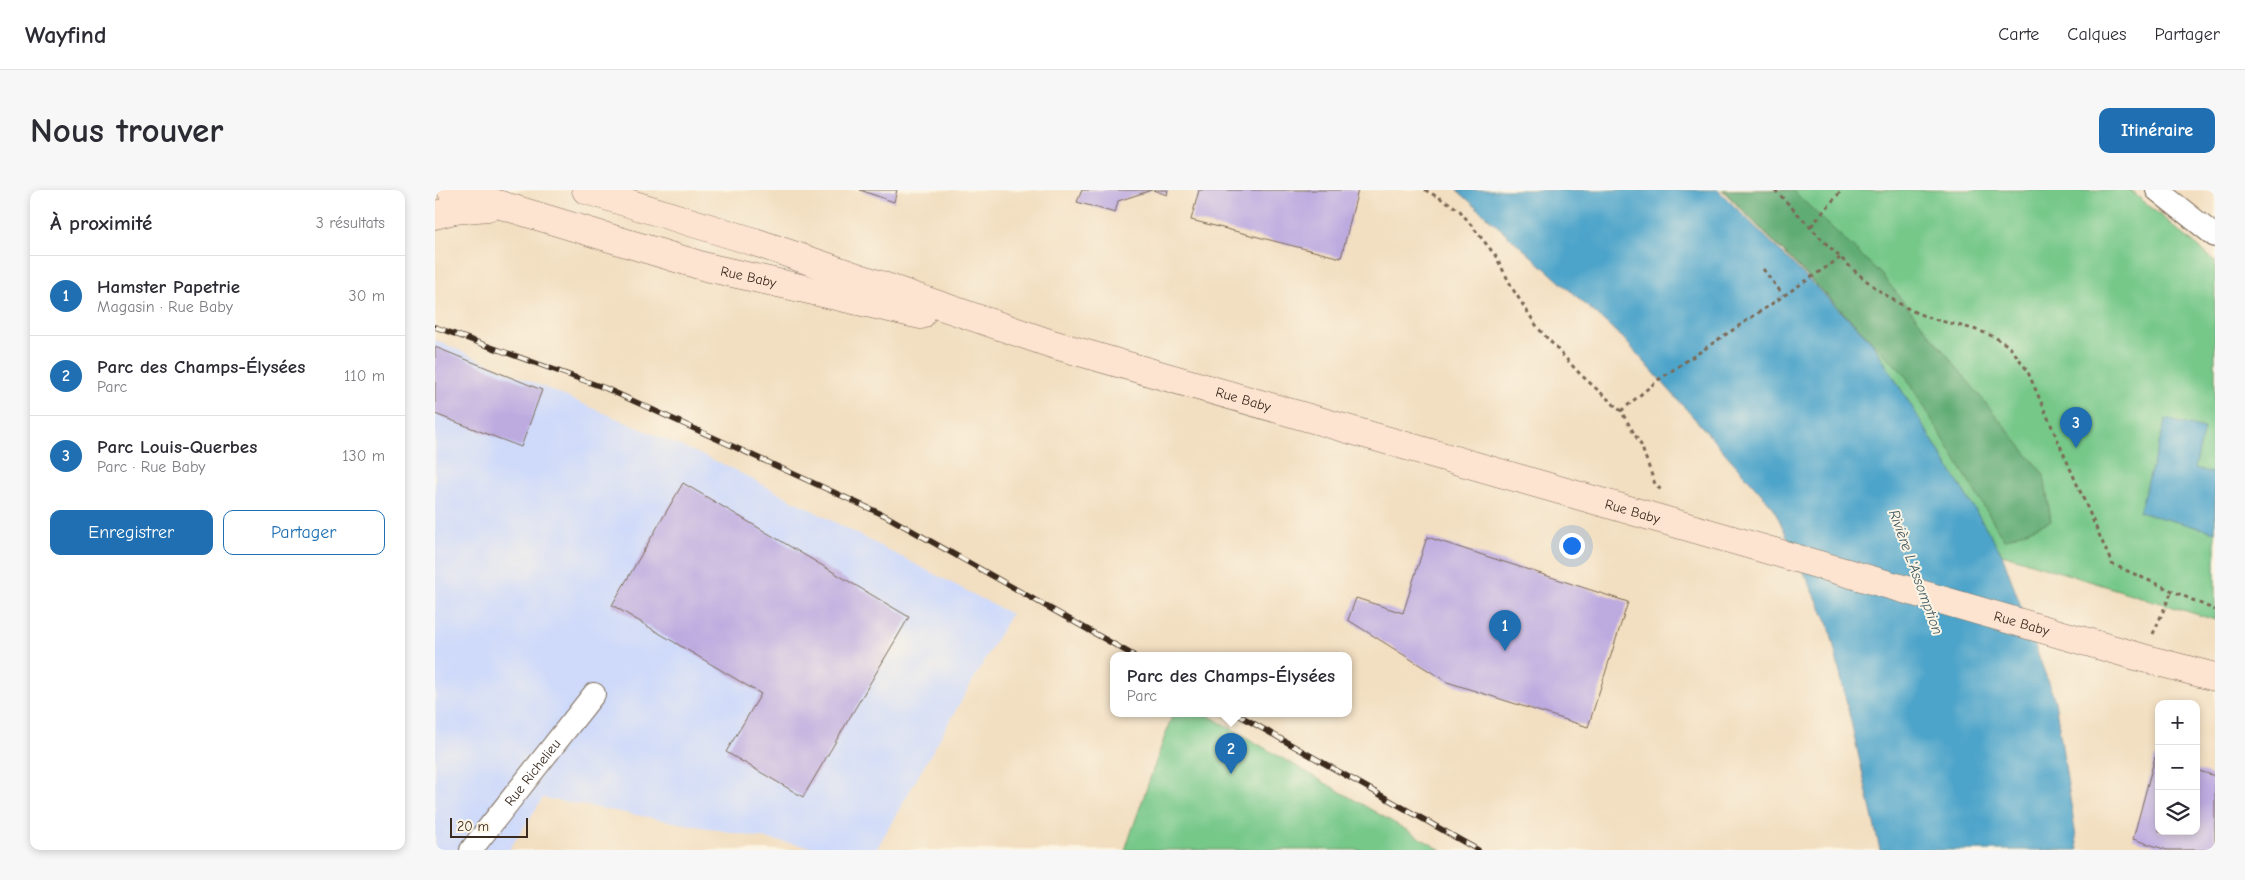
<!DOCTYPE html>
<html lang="fr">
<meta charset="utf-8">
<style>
body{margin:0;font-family:"Comic Neue",sans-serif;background:#f7f7f7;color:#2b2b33}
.controls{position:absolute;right:15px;bottom:15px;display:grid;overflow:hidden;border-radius:10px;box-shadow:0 2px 8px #0003}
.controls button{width:45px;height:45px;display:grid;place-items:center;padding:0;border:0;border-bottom:1px solid #e1e1e2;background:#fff;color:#2b2b33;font:25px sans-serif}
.scale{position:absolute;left:15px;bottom:12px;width:78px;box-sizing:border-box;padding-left:5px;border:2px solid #3b2a1e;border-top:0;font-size:14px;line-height:18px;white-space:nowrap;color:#3b2a1e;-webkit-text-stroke:4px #fcf5e5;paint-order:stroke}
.you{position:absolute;left:1136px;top:355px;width:18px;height:18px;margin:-12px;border:4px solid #fff;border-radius:50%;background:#1a73e8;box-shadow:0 0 0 8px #1a73e833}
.badge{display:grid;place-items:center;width:32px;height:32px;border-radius:50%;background:#1f6fb2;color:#fff;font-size:16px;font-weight:700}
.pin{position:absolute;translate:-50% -41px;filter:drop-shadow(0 1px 2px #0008)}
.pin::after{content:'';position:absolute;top:26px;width:18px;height:15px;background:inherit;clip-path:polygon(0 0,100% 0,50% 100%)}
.popup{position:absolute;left:675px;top:462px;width:242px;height:65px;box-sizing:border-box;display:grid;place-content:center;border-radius:10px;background:#fff;filter:drop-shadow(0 1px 4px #0005);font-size:16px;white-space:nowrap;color:#7c7c81}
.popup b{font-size:19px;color:#2b2b33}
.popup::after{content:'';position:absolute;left:50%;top:100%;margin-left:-10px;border:10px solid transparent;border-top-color:#fff}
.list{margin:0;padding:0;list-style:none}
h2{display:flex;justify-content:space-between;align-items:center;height:65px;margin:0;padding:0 20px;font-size:21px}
h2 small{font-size:16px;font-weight:400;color:#7c7c81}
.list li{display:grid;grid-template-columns:32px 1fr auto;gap:15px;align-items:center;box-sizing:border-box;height:80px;padding:0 20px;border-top:1px solid #e1e1e2}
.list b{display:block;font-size:19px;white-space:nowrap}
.list p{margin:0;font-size:16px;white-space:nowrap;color:#7c7c81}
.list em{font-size:16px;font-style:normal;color:#7c7c81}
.actions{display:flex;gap:10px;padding:15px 20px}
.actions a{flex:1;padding:11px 0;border:1px solid #1f6fb2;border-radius:10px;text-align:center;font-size:18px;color:#1f6fb2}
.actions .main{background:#1f6fb2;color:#fff}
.icon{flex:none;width:28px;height:28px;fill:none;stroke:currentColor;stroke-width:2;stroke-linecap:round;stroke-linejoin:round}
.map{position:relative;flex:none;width:1780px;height:660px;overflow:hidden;border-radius:10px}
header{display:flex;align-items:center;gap:30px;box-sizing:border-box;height:70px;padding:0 25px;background:#fff;border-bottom:1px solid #e1e1e2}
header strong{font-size:24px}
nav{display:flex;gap:28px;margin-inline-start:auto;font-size:18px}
.intro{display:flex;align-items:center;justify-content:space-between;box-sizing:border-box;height:120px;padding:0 30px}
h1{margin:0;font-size:35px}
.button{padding:12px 22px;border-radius:10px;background:#1f6fb2;color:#fff;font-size:18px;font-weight:700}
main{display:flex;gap:30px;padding:0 30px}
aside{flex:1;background:#fff;border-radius:10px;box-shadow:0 2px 8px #0003}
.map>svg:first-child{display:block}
.built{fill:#cfdafa}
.green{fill:#76c889;stroke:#587954}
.forest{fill:#60ac75;stroke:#4e6b4a}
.water{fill:#4da4ca;stroke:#446774}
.building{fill:#bdabe0}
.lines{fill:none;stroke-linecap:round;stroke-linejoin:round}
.street-casing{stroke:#7b6957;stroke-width:24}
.secondary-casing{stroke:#7b6957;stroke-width:29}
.path{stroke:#7b6957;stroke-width:3;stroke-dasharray:4 4;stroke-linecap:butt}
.street{stroke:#fff;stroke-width:22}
.secondary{stroke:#fde4d1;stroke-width:28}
.rail-casing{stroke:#3b2a1e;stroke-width:5.5}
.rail{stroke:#fcf5e5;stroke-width:4;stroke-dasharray:11;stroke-linecap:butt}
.labels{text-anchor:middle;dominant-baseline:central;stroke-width:4;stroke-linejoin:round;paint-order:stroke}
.street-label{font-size:14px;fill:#3b2a1e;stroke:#fcf5e5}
.water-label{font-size:15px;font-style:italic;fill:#425b63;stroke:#fcf5e5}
</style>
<header>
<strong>Wayfind</strong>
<nav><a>Carte</a><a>Calques</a><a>Partager</a></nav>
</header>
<div class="intro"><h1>Nous trouver</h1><a class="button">Itinéraire</a></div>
<main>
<aside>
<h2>À proximité<small>3 résultats</small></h2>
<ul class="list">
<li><span class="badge">1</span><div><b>Hamster Papetrie</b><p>Magasin · Rue Baby</p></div><em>30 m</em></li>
<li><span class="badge">2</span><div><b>Parc des Champs-Élysées</b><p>Parc</p></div><em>110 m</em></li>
<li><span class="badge">3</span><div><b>Parc Louis-Querbes</b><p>Parc · Rue Baby</p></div><em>130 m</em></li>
</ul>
<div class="actions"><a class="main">Enregistrer</a><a>Partager</a></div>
</aside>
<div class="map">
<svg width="1780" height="660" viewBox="0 0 1780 660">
<rect width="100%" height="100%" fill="#fcf5e5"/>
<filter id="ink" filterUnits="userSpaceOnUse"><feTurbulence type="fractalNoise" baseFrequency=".02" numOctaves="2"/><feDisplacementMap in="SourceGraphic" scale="10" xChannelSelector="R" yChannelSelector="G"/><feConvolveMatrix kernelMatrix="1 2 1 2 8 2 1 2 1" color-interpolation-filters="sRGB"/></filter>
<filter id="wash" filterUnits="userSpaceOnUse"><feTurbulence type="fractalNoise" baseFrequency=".0096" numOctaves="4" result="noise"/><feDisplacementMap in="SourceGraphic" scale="20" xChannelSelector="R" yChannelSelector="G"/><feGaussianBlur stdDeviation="1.12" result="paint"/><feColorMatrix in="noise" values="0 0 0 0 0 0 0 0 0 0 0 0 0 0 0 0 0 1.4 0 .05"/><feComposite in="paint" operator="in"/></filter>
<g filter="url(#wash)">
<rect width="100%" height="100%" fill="#f2dec0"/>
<path class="built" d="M0,150L292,276L576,424L441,660H393L108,608L74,660H0Z"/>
<path class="green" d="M1287,0H1695L1780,71V430L1567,364L1437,152Z
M738,523H769L1006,660H690Z"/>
<path class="forest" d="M1288,0H1357L1446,84L1609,285L1616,331L1569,350L1470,185Z"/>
<path class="water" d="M1022,0H1283L1437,152L1567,364L1620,511L1643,660H1445L1394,435L1338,317L1188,148Z
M1731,229L1769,239L1760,278L1780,284V342L1704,322Z"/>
<g id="blocks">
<path class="building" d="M425,0H462L459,12Z
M647,0H717L683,11L680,23L642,12Z
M718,0H733L732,5Z
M764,0H923L906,68L756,30Z
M0,157L107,200L86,257L0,224Z
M248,293L474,427L368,607L291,562L326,504L177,415Z
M992,347L1193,412L1153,537L1012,492L913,430L921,408L968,423Z
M1720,567L1724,568V641H1761V580L1780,586V660H1732L1698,649Z"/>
</g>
</g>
<g filter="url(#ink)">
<use href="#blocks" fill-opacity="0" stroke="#7b6957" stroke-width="1"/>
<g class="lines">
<defs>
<g id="street">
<path d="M1722,0L1780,46"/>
<path id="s1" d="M36,660L159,504"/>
</g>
<g id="secondary">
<path id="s2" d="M16,0L271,77L486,125"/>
<path id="s3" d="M151,0L320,52L617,154L1708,468L1780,487"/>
<path d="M0,25L19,20L53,17"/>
</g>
</defs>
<use href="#street" class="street-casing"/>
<use href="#secondary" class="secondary-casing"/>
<path class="path" d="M990,0L1014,13L1025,21L1060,65L1079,101L1103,138L1145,184L1186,221L1206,255L1220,294L1226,300
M1340,0C1383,44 1424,95 1480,122C1509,136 1548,135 1573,156C1580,162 1586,172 1592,180L1677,374L1780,420
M1376,36L1407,0
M1328,79L1348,105
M1186,221L1223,190L1405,68
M1718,444L1737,401"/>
<use href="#street" class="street"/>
<use href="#secondary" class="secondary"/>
<defs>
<path id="rail" d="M0,137L170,198L451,326L698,465
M800,523L1043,660"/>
</defs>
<use href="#rail" class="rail-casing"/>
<use href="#rail" class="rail"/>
</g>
</g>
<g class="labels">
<g class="street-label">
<text stroke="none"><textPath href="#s2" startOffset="310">Rue Baby</textPath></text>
<text stroke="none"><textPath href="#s3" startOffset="690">Rue Baby</textPath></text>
<text stroke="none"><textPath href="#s3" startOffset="1095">Rue Baby</textPath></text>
<text stroke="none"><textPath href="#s3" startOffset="1500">Rue Baby</textPath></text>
<text stroke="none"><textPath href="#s1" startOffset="99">Rue Richelieu</textPath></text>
</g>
<g class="water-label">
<text transform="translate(1481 382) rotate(70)">Rivière L'Assomption</text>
</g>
</g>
</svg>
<div class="controls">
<button>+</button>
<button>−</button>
<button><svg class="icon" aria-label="layers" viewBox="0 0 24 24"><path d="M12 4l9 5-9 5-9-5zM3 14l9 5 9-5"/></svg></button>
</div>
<div class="scale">20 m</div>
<div class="you"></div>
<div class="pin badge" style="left:1070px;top:461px">1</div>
<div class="pin badge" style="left:796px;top:584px">2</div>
<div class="popup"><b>Parc des Champs-Élysées</b>Parc</div>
<div class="pin badge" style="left:1641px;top:258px">3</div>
</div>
</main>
